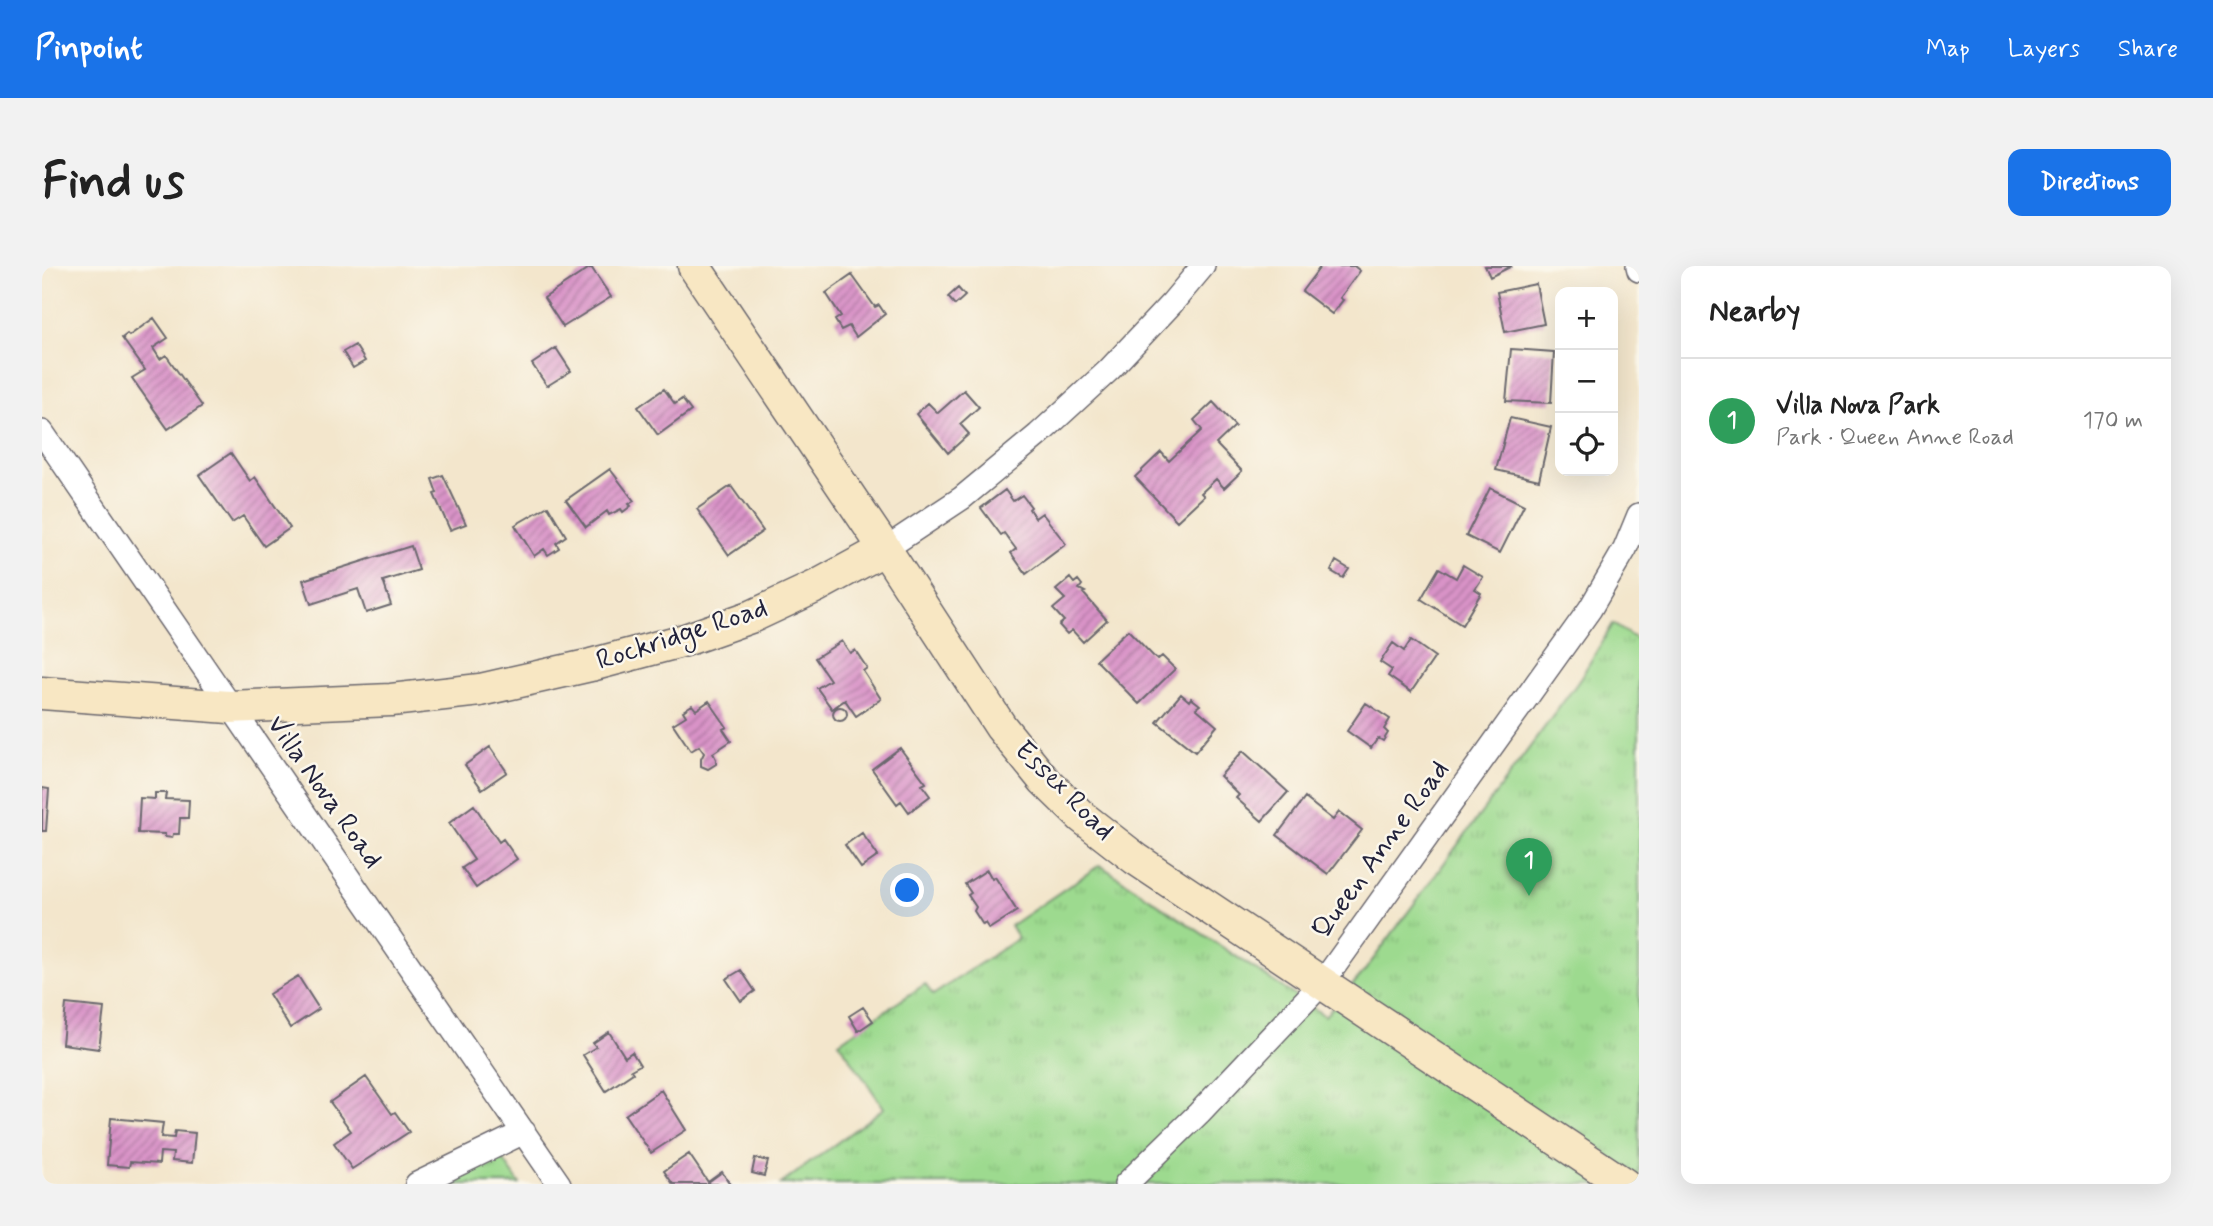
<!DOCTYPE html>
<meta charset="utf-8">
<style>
body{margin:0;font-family:Mynerve,sans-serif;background:#f2f2f2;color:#222}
.controls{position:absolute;right:21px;top:21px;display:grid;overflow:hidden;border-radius:14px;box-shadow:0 7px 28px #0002}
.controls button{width:63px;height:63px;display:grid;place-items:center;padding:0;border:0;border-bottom:2px solid #e0e0e0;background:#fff;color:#222;font:35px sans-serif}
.you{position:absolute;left:866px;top:625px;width:24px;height:24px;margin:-18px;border:5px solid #fff;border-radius:50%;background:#1a73e8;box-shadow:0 0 0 10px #1a73e833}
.badge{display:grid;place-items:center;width:46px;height:46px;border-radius:50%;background:#1a73e8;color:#fff;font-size:23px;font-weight:700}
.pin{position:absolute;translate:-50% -58px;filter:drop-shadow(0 2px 4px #0008)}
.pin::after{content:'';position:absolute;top:37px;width:24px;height:21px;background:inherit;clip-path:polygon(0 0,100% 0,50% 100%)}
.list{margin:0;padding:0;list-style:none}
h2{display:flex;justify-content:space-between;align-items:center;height:91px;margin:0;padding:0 28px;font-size:30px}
h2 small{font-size:23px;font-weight:400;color:#767676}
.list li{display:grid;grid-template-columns:46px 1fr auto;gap:21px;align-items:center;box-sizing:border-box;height:126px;padding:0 28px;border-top:2px solid #e0e0e0}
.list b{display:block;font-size:26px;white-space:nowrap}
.list p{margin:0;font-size:23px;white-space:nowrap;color:#767676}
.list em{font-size:23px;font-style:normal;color:#767676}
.icon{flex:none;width:38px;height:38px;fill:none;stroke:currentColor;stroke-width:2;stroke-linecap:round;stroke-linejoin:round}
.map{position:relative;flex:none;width:1597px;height:918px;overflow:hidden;border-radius:14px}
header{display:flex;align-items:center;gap:42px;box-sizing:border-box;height:98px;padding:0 35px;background:#1a73e8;color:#fff}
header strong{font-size:33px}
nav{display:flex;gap:38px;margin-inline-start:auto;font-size:24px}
.intro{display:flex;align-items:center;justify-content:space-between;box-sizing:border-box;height:168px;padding:0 42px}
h1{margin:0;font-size:49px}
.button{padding:18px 32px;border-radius:14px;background:#1a73e8;color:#fff;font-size:24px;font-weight:700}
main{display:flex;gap:42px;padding:0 42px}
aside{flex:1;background:#fff;border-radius:14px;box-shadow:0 7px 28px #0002}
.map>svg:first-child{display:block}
.park{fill:url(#park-tufts);stroke:#607e65;stroke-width:2}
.building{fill:url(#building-hatch)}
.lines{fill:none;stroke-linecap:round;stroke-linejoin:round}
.street-casing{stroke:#6b676e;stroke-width:26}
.secondary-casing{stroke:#6b676e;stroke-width:35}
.street{stroke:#fff;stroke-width:23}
.secondary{stroke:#f8e7c3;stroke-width:32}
.labels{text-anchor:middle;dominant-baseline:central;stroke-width:5;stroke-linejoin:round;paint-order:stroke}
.street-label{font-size:28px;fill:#22223b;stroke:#fbf7ec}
</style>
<header>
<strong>Pinpoint</strong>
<nav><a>Map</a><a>Layers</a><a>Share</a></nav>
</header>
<div class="intro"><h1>Find us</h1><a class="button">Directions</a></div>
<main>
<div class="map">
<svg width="1597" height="918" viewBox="0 0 1597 918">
<defs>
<pattern id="park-tufts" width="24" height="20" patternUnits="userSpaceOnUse" patternTransform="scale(1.75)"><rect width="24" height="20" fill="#9dda8f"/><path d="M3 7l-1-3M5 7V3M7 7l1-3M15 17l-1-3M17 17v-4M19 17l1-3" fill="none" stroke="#87bb7c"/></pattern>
<pattern id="building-hatch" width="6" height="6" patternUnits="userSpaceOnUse" patternTransform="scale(1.75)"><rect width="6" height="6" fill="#d993c7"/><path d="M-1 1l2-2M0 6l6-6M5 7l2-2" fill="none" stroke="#b078a3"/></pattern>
</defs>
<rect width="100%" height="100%" fill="#fbf7ec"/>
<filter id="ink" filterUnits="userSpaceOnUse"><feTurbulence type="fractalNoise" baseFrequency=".0143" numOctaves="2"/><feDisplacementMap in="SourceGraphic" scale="14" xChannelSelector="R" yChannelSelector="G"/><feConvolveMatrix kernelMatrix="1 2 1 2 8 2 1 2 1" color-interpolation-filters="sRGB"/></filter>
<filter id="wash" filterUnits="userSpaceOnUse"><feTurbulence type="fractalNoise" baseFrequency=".00686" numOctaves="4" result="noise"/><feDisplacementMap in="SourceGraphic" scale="28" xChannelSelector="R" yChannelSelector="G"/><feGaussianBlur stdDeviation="1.57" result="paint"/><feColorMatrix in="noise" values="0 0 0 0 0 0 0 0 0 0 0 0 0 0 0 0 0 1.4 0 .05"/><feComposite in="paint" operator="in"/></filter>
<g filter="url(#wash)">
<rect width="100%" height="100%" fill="#f3e6cc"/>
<path class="park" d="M1571,358L1597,375V918H739L842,842L797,776L883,718L891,729L976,672L968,660L1058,599L1283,750L1321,707L1536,416Z
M458,889L478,918H407Z"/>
<g id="blocks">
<path class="building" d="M1279,0H1312L1318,5L1298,32L1301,34L1290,48L1260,25Z
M1443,0H1470L1448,11Z
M549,1L569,31L521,61L502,32Z
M810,9L833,41L837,39L843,48L814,71L807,60L799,64L793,54L799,50L784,27Z
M1494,18L1502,58L1463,66L1455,26Z
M916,22L923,30L913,39L906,31Z
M112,52L126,72L111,82L118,93L124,89L160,140L126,163L90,112L103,104L80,72L85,68L87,70Z
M313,79L323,95L311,102L301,86Z
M514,82L529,105L505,120L490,98Z
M1469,83L1512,86L1509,137L1464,135Z
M622,123L633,138L640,133L649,145L616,169L596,141Z
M922,124L937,141L918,158L927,168L906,187L874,148L886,137L896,147Z
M1171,136L1193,160L1174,178L1200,205L1182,222L1174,213L1159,227L1162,230L1135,255L1093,211L1119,186L1127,195L1160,164L1152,154Z
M1468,152L1509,161L1497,214L1454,204Z
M189,187L208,215L213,211L248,262L222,280L201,250L190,257L157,209Z
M568,203L592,235L587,238L589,240L581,246L579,243L567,249L565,245L544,261L524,234Z
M401,209L424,258L408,264L392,228L395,227L390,213Z
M689,220L721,265L687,289L655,243Z
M1448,222L1482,239L1458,287L1424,270Z
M963,224L971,235L980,229L989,241L987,243L993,252L1000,247L1024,278L984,308L969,287L974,283L962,267L959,269L939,242Z
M506,240L524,270L514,277L517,282L506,289L502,283L492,290L473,259Z
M369,280L377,304L341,315L349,339L324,347L316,323L269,338L261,314Z
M1294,295L1307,303L1301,312L1289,305Z
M1421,299L1441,311L1433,323L1439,327L1420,359L1379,333L1397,302L1414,312Z
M1028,312L1032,317L1036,314L1040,319L1037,323L1043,326L1041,327L1065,354L1041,376L1030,364L1025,368L1017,359L1022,355L1011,343L1023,333L1014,324Z
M1086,364L1115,394L1120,390L1133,403L1097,438L1054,394Z
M1369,374L1393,391L1369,426L1346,410L1350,404L1338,396L1351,377L1362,385Z
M800,375L808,387L813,384L825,402L821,405L839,433L814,450L803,434L790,443L775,422L788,414L773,392Z
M1139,428L1147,435L1149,432L1158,439L1154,442L1175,460L1153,486L1115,456Z
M667,435L685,461L681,463L689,475L671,487L674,493V498L666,503L659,500V493L662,487L657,480L649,485L631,458L644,450L641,445L650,439L654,444Z
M1324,437L1348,453L1342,463L1346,467L1341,475L1336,472L1329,482L1305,465Z
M791 448a7 7 0 1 1 14 0a7 7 0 1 1-14 0Z
M448,481L465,506L440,523L423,499Z
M858,482L884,517L880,519L888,530L867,546L859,535L855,538L830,503Z
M1201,485L1246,526L1220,555L1194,532L1197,529L1178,510Z
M0,522L7,523L4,565H0Z
M113,527H124L123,533L147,534L146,552H138L137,568H131L130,572L123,571V568L96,567L98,532L113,533Z
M1263,532L1291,554L1297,546L1320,564L1286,608L1235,569Z
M432,539L457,576L461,573L475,593L434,622L420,602L432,594L407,557Z
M820,567L836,590L819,602L803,579Z
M945,604L950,613L953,611L975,645L947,663L943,657L941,659L932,645L934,641L926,629L929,627L923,618Z
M699,704L713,725L699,735L684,713Z
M256,710L277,743L248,762L227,728Z
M24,738L62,742L57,783L20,778Z
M821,741L831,755L816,765L807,750Z
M567,766L583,791L590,786L598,799L589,804L591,807L564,825L541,789L554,781L551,777Z
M324,811L350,848L353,846L367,866L310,903L292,877L309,865L288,836Z
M619,824L644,864L609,887L583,849Z
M69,852L121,857L119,871L132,872L133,865L153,867L150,897L130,895L131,887L118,886L117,898L88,896L87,901L65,899Z
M647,888L666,916L680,906L688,918H631L622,905Z
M713,892L726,895L722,910L710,907Z"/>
</g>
</g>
<g filter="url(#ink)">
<use href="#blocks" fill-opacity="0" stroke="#6b676e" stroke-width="2"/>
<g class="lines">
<defs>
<path id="street" d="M1596,0L1597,4
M0,166L517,918
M843,283L920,232L996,169L1067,104L1130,37L1161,0
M375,918L482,866
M1084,918L1157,847L1281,716L1548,343L1583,283L1597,249"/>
<path id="secondary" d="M652,0L843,283L959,461L1002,514L1040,551L1094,593L1582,918
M0,427L187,441L349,434L438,424L549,399L643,374L711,350L775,320L843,283"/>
</defs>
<use href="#street" class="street-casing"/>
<use href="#secondary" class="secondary-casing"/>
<use href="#street" class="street"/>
<use href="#secondary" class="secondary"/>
</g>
</g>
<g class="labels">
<g class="street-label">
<text transform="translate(640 369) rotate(-18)">Rockridge Road</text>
<text transform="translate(1022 525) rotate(45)">Essex Road</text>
<text transform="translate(282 526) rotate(55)">Villa Nova Road</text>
<text transform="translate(1339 584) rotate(-54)">Queen Anne Road</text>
</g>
</g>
</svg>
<div class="controls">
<button>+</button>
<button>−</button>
<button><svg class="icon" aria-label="locate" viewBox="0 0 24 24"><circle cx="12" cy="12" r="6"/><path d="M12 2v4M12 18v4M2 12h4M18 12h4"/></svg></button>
</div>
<div class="you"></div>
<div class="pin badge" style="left:1487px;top:630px;background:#2e9e5b">1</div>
</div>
<aside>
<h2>Nearby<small></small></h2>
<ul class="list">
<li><span class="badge" style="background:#2e9e5b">1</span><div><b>Villa Nova Park</b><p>Park · Queen Anne Road</p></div><em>170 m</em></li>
</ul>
</aside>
</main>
